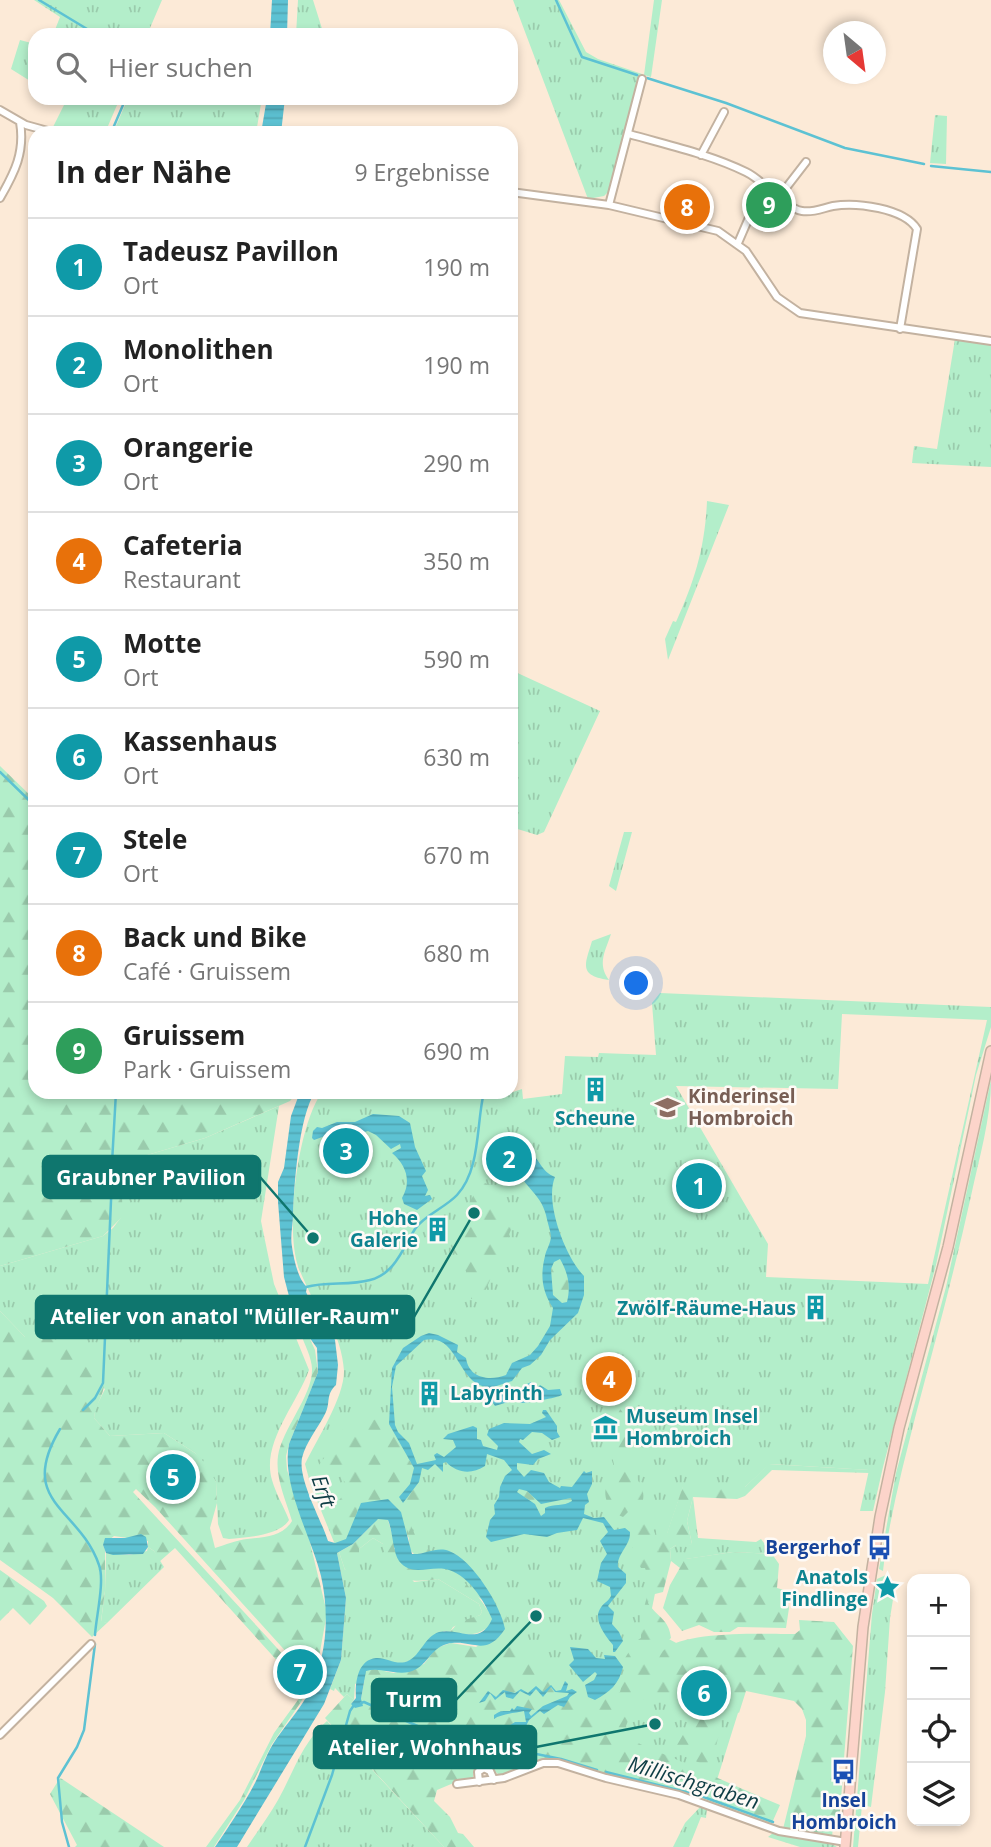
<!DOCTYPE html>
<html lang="de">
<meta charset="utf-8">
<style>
body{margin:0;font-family:"Open Sans",sans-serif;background:#f6f6f6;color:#222}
.controls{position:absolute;right:21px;bottom:21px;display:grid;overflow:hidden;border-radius:14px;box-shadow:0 4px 10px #0003}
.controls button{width:63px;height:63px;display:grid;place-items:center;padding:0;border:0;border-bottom:2px solid #e0e0e0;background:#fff;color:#222;font:35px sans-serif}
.compass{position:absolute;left:823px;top:21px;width:63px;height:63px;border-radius:50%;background:#fff;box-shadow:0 4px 10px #0003;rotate:151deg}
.you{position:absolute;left:637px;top:984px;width:24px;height:24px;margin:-18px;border:5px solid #fff;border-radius:50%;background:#1a73e8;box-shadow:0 0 0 10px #1a73e833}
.badge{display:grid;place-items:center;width:46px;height:46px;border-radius:50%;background:#2563eb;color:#fff;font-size:23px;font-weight:700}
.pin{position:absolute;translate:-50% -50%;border:4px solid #fff;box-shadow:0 2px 7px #0006}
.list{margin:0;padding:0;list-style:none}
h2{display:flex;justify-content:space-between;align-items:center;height:91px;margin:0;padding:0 28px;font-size:30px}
h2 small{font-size:23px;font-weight:400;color:#767676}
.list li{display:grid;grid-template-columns:46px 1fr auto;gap:21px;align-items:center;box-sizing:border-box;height:98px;padding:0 28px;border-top:2px solid #e0e0e0}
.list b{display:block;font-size:26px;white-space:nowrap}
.list p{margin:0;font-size:23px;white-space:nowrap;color:#767676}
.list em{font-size:23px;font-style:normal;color:#767676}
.icon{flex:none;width:38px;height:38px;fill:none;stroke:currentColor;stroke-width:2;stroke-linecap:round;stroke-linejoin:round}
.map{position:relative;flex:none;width:991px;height:1847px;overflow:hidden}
.search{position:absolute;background:#fff;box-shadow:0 4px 10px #0003;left:28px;top:28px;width:490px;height:77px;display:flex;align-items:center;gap:18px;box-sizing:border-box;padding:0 24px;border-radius:21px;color:#767676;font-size:26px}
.panel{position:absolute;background:#fff;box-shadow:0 4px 10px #0003;left:28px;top:126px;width:490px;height:973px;border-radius:21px}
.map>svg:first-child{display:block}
.grass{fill:url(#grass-tufts);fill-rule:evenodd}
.forest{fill:url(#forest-firs)}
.water{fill:url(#water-rules);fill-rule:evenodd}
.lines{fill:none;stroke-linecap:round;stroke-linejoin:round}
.stream{stroke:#5dc2d3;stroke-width:2.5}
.minor-casing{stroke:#c3b2a0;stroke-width:10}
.secondary-casing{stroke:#c3b2a0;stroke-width:12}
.minor{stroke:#fff;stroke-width:6}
.secondary{stroke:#fcd4ca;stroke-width:9}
.labels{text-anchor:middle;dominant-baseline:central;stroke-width:5;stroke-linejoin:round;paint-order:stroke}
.education-label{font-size:19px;font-weight:bold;fill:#785e54;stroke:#fefaf6;text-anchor:start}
.culture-label{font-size:19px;font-weight:bold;fill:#0d838f;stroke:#fefaf6;text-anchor:end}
.transit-label{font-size:19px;font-weight:bold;fill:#164399;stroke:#fefaf6;text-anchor:end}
.water-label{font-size:21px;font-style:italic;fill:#0e3d45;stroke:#fefaf6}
.leader{fill:none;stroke:#0f766e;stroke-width:2.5}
.callout-dot{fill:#0f766e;stroke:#fefaf6;stroke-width:2.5}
.callout{fill:#0f766e;stroke:#0f766e;stroke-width:2.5}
.callout-label{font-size:21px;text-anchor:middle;font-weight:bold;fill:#fff}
</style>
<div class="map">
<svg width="991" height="1847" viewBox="0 0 991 1847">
<defs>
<pattern id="grass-tufts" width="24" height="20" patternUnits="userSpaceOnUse" patternTransform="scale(1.75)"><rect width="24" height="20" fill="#b3eeca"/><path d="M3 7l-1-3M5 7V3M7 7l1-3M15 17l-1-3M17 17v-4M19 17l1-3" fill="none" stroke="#9acbac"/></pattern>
<pattern id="forest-firs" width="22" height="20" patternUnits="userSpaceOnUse" patternTransform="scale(1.75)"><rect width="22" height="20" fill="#b3eeca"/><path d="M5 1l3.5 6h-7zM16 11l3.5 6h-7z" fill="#9acbac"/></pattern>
<pattern id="water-rules" width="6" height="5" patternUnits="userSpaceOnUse" patternTransform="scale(1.75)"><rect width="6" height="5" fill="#5dc2d3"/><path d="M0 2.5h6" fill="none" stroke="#50a6b4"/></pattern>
</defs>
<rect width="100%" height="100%" fill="#fcead7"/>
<path class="grass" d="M34,0H162L147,35H53L60,17Z
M298,0H313L324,35H296Z
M513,0H559L586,52L598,59L642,74L609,191L604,196L588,199Z
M654,0H662L651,77L644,75Z
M20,40L35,44V84L11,69Z
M61,98H120L105,133H69L52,129L66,101Z
M128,98H262L256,133H113Z
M935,115L947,116L946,164L930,163Z
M955,339L991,344V467L912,463L914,446L937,449Z
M707,501L729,505L668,660L665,639L673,621L676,622C695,580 705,547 707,501Z
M511,670L600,711L544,832L537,835L511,827Z
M624,832H632L616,891L609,886Z
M611,934C605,952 597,964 609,980C578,975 585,965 592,941Z
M660,993L991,1007V1027L976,1075L936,1265L883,1467L873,1511H860L869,1470L770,1464L745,1487H683L667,1534L648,1628L748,1681L716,1783L631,1749L484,1636L487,1603L438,1570L388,1514L336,1547L311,1486L305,1464C317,1439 344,1398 344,1371C343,1355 337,1333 328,1320C324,1314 318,1309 315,1303C309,1292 304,1280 299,1269C284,1230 298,1125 322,1092L510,1093L522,1089L523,1099L562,1094L565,1056L598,1057L599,1053L656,1055L652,1003ZM842,1014L987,1020L928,1284L766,1277L768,1244L676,1086L838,1089Z
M991,1080C991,1119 979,1158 971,1196C955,1269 935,1342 916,1414C903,1466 889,1518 883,1571L879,1569L896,1473L946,1287Z
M279,1106L261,1221L274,1284L309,1370C297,1404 261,1443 272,1480C276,1494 284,1507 289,1520C279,1536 247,1537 229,1539L223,1538L218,1524L216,1482L195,1453L164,1433L110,1436L94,1418L95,1409L105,1389L25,1337L0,1311V1266L103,1236L113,1228L122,1216L120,1163L205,1138Z
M693,1497L698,1538L756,1542L761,1539L772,1554L733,1552L686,1559L680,1568L671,1561L670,1549L676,1545L692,1544L687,1521Z
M373,1538L383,1544L414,1582L438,1579L479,1604L482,1612L480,1615L453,1627L450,1632L444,1631L411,1660L355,1684L354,1700L347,1694L344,1697L335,1688L334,1691L330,1689L341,1660L346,1598L337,1553L339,1552L345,1570L359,1549Z
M148,1547L154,1551L164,1567L107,1623L101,1622L105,1591L106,1553L129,1555L147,1551Z
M886,1575L883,1593L891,1586L895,1587L890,1618L885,1692L871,1807L862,1805L858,1847H853L872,1614L877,1579Z
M327,1721L444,1847H247C257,1832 269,1816 278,1800C293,1773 303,1741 327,1721Z
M702,1805L707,1808L706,1818L701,1817L689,1847H673L685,1823Z
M773,1833L829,1842L837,1847H800L768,1837Z"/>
<path class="forest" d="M0,766L35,800V1092H298L290,1101L205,1138L120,1163L123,1216L103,1236L0,1266Z
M481,1182L495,1186C497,1193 495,1198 498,1205C502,1212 509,1217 513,1225L485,1292L477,1298L471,1299L472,1283L469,1276L444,1235L454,1230Z
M560,1259C568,1274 571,1286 567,1302L562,1303L553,1295L551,1269L554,1262Z
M0,1311L25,1337C44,1327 96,1356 103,1376C108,1391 95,1404 94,1418L110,1436L164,1433L195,1453L207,1465L216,1482L217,1503L210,1528L215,1548C225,1545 237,1540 247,1539C265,1537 282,1537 292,1521C286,1500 275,1478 278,1456C282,1429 313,1395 312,1369C312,1358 304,1343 300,1332L310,1339L315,1350L318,1372L289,1444L286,1456L287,1470L306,1526L327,1613L317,1668L313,1677L299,1666L155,1507L136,1489L133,1492L267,1637L296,1669L299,1677H306L312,1680L301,1702L272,1744L244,1800L214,1847H206L240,1800L274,1733L303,1693L301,1687L175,1548L159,1562L154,1551L148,1547V1541L114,1536L103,1545L105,1550V1591L101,1621L107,1623L92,1637L53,1598L0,1560Z
M609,1400C628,1410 633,1433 636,1452C636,1460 634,1468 636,1475C639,1485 645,1489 643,1500L654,1514L653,1528L659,1553L656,1532L660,1521L664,1523L667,1533L683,1486L745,1487L769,1464L870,1470L869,1473L772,1470L745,1496L737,1499L693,1497L687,1521L692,1544L681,1547L676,1545L670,1549L671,1561L663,1592L651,1595L648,1603C658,1618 669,1619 671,1638L647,1657L656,1664C658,1660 661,1653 664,1650C684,1630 767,1634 795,1634L800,1630L799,1620L834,1622L853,1646L844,1758L838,1759L836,1775H843L839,1822L833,1826L832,1837L783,1829L806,1736V1720L802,1709L794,1701L746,1691L739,1713L721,1701L716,1677L695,1684L705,1711L714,1708L721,1727L711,1765L700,1763L681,1755L677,1745L684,1733L691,1728L687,1715L678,1701L662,1700L652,1695L642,1700L637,1697L626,1726L629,1738C647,1749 666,1754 684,1763C716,1777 748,1792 780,1805L771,1825L697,1796L607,1775L557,1760L543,1759L504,1775L498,1774L486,1764L478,1766L473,1773V1779L456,1782L437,1790L434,1801L450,1817L458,1833L463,1834L474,1847H444L325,1718L347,1694L354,1700L351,1704L361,1699L366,1671L373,1669L394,1673L424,1664L436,1648L451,1643L476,1647L505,1629L498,1606L460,1557L466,1558L505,1600L507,1622L516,1646H522L529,1660L544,1664L553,1675L593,1702L620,1692L627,1663L625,1658L636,1641L641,1638V1619L649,1589V1580L645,1568H641L632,1551L637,1526L629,1511L623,1517L616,1514L615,1506L607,1502C603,1490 606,1481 616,1473L612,1456L617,1440Z
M388,1416L393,1432L414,1468L410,1484L399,1497L361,1503L346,1539L336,1542L327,1512L344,1495L346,1484L341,1476L320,1474L319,1465L329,1451L336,1434L347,1427Z
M421,1478L435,1497L427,1506L415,1504L408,1518L417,1540L431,1551L415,1555L410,1550L408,1532L399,1509Z
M519,1489L527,1491L541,1504L571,1498L573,1501L565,1505H550L541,1516L535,1504L517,1492Z
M384,1518L388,1520L394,1541V1549C436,1566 471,1574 492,1619C484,1638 467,1635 450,1632L459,1622L480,1615L482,1612L479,1604L438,1579C414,1582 398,1584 389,1559C387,1552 383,1551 383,1544L373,1538L359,1549V1559L345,1570L339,1552L353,1544L378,1519Z
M733,1552L772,1554L779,1564L777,1588L784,1590L789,1608L786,1628L738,1627L730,1632H714L699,1625L682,1631L663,1608L670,1585L685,1559Z
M0,1570L44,1601L47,1606L30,1625L13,1608L0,1621Z
M60,1778L62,1779L164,1847H75L77,1845L50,1794Z"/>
<path class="water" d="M272,0H288L287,35H270Z
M267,98H285L281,133H261Z
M300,1092H315C299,1116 294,1185 293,1214C293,1225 290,1236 292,1247C294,1260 298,1279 307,1287L306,1292L314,1309L324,1317L335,1340L338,1365L336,1385C325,1395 331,1403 325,1414C318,1428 306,1442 302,1458C298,1480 321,1519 328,1541L335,1543L346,1539L361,1503L388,1499L401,1512L412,1554C424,1555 437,1546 449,1551C472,1559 501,1606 505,1629C485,1659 472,1638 447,1644C430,1648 427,1668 409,1672C394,1675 380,1667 366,1671L361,1699L363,1706L355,1708L351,1704L356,1698C355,1684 357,1660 376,1658C386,1657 397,1666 408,1661C421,1655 424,1637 439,1632C459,1627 480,1647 492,1619C484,1600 467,1573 445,1569C428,1566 412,1577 399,1561C393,1553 393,1532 388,1520L378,1519L353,1544L337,1553L346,1598L341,1660L324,1704L237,1847H215C229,1826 243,1806 255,1783C261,1771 265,1757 273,1744C283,1728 297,1713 307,1696C327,1659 330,1616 321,1576C311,1536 281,1485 289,1444L318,1372L317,1348L304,1330L290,1300L284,1277L278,1202V1182L284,1168L291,1116Z
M373,1114L399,1116L410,1123L415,1147L426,1171L422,1176L428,1190L425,1196L430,1195L432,1199L417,1210L404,1204L402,1198C412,1181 406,1165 392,1153L401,1148L400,1144L391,1149L376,1135L368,1131L335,1140L328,1135L314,1140L312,1138L313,1131L317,1127L322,1128L337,1122H355Z
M529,1152C540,1158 540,1171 555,1177C544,1202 566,1258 584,1276V1295L578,1313L550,1340L541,1355L530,1365L522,1368L512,1381L490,1388L494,1396L501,1393L506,1396L508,1402L495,1406L486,1393L485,1387C456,1380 458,1333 424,1340L396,1366L392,1387L395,1425L398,1432L409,1443L417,1464L436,1460L434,1455L437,1453L444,1457L456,1447L453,1440L443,1439L448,1434L473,1426L477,1428V1439L481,1440L483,1446L497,1450L498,1446L487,1435L489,1429L504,1423L530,1424L546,1417L542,1413L543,1410H546L557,1426V1432L560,1437L552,1440L542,1433L532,1432L523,1440L520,1439L519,1442L532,1454L544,1450L551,1454L538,1459L533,1465L517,1463V1469L524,1477L531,1470L544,1473L549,1482L560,1488L561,1486L572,1487L584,1471L586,1473L592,1471V1484L587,1494L589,1502L585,1505L584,1514L594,1518L604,1517L614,1530L625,1528L630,1532C631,1546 616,1554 618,1567L626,1574V1583L608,1606L614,1612L612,1624L619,1632L623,1641L615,1652H613V1645C606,1637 593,1620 600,1609C603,1603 608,1602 611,1596L610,1587L597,1581L601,1563L607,1554L600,1541L608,1532L603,1523L583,1518L577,1530L557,1533L547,1537L524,1534L491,1542L486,1537L490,1520L495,1514L494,1505L499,1497L500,1487L505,1476L512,1470L504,1460L487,1454L485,1466C471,1475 457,1473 446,1462L443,1463V1472L435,1464L428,1470L422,1468L419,1482L403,1503L399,1497L410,1484L414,1468L389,1424L392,1368L403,1348L421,1336L429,1333L438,1335L458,1345L457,1352L466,1358C469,1379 490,1381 506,1375L512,1363L530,1355L538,1346L550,1326L553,1308C542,1291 540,1276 545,1256C546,1250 551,1243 551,1236C550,1229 547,1221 546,1215C540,1188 510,1182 521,1154ZM560,1259C568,1273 571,1286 567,1302L562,1303L553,1295L551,1269L554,1262ZM519,1489L527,1491L541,1504L571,1498L572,1501C563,1507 554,1503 545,1508V1513L541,1516L535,1504L517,1492Z
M531,1382L533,1387L537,1388L540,1385L548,1390L560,1389L562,1395C557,1398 527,1403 521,1403L518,1400L525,1385Z
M141,1534L146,1537L148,1547L143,1554L113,1555L106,1553L103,1545L105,1538H125Z
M570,1647L588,1649L596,1658L605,1659L604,1655L615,1656L623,1667C619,1684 610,1692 595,1700L588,1697L585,1685L594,1680L597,1674L595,1672L583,1682L569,1665L574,1660Z
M565,1681L568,1684L566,1691L572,1689L577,1692L570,1697L564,1707L558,1705L544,1714L540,1711L529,1720L526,1726C507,1728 496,1737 475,1736L477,1732L490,1734L499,1732L515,1722H526L524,1711C515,1713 501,1714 494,1719V1715C501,1710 502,1711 510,1711L512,1708L514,1710L517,1706L532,1709L529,1713L531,1716L543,1706L567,1696L569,1693L555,1692L551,1687L543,1697L536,1689L530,1696L520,1691L513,1699L506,1697L505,1692L495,1700L490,1693L485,1701L479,1703L488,1691L496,1697L503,1690L515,1693L521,1689L528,1693L536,1686L543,1692L551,1685L556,1691L561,1690Z"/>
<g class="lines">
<path class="stream" d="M39,0L97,35
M556,0L582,57L637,75
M647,78L726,103L845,148L924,164
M111,133L126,98
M931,166L991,172
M0,772L35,806
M112,1163L116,1092
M306,1287C327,1281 349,1286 370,1280C395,1274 403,1248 415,1229C424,1215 445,1208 457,1195C481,1169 476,1124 484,1092
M83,1410L95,1398L103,1383L112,1178
M60,1429C16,1503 79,1507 99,1565C105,1581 96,1617 95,1635
M361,1703L364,1702L433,1733L561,1759L597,1770
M606,1772L698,1795L773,1822
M69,1847L62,1822L58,1778L77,1747L84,1730L95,1644
M305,1847L332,1775L350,1711L354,1705"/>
<defs>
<path id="minor" d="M0,110L26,125L55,133
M629,134C667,145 709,154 746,172C765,181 784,208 802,211C813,213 823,208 833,206C856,202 904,208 917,229L900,329
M701,155L724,112
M511,192L609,205L718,231L746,251L777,297L800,313L991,341
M779,197L806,162
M0,198C15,172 25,152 20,122
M609,205L642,79
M738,243L764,183
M0,1735L91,1644
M479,1782L478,1772L484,1768L490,1771L494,1780
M457,1784L504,1778L543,1763H558L606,1778L679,1795L779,1831L846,1842"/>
<path id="secondary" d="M845,1847L863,1627L880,1517L899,1428L948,1247L991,1051"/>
</defs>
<use href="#minor" class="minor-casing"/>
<use href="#secondary" class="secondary-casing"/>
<use href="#minor" class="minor"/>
<use href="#secondary" class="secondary"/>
</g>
<defs>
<symbol id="building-bare" viewBox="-9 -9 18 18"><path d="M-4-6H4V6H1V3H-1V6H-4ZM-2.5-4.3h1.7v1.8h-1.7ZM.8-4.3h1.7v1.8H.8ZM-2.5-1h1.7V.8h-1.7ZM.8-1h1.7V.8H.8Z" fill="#0f9aa8" stroke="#fefaf6" stroke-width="2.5" paint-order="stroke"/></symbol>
<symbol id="school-bare" viewBox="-9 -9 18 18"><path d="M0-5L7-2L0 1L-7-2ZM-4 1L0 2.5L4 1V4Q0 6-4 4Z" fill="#8d6e63" stroke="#fefaf6" stroke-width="2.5" paint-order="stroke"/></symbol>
<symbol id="museum-bare" viewBox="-9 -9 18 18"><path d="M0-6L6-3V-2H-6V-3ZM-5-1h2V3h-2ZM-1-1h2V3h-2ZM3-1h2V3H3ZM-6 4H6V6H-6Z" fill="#0f9aa8" stroke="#fefaf6" stroke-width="2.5" paint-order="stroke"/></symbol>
<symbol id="bus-bare" viewBox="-9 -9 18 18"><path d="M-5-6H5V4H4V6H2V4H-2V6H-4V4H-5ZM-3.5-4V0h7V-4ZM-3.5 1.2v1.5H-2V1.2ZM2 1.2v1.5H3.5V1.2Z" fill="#1a4fb4" stroke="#fefaf6" stroke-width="2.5" paint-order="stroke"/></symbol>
<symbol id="sight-bare" viewBox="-9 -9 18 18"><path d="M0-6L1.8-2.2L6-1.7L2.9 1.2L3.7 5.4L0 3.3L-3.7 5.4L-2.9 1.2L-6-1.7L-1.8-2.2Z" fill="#0f9aa8" stroke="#fefaf6" stroke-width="2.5" paint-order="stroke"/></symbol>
</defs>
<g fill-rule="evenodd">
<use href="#building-bare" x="578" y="1072" width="35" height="35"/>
<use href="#school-bare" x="650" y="1090" width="35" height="35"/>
<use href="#building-bare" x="420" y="1212" width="35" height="35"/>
<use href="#building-bare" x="798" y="1290" width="35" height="35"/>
<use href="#building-bare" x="412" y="1376" width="35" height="35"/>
<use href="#museum-bare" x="588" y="1410" width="35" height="35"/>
<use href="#bus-bare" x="862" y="1530" width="35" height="35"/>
<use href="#sight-bare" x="870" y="1570" width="35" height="35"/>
<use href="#bus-bare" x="826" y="1754" width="35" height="35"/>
</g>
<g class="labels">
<g class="education-label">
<text x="688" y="1096">Kinderinsel<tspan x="688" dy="22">Hombroich</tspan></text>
</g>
<g class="culture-label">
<text x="595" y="1118" text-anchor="middle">Scheune</text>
<text x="418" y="1218">Hohe<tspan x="418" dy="22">Galerie</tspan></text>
<text x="796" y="1308">Zwölf-Räume-Haus</text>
<text x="450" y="1393" text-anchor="start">Labyrinth</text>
<text x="626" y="1416" text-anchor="start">Museum Insel<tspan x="626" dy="22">Hombroich</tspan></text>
<text x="868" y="1577">Anatols<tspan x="868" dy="22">Findlinge</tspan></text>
</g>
<g class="transit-label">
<text x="860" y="1547">Bergerhof</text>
<text x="844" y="1800" text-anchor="middle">Insel<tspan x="844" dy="22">Hombroich</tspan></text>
</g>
<g class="water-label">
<text transform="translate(324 1491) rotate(71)">Erft</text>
<text transform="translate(694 1782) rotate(17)">Millischgraben</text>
</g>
</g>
<path class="leader" d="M313 1238L260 1177M474 1213L414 1317M536 1616L456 1700M655 1724L536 1747"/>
<g class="callout-dot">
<circle cx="313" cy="1238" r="7"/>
<circle cx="474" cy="1213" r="7"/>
<circle cx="536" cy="1616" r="7"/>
<circle cx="655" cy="1724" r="7"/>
</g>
<g class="callout">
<rect x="43" y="1156" width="217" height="42" rx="7"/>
<rect x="36" y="1296" width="378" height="42" rx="7"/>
<rect x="372" y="1679" width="84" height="42" rx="7"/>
<rect x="314" y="1726" width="222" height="42" rx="7"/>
</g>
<g class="callout-label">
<text x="151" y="1185">Graubner Pavilion</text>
<text x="225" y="1324">Atelier von anatol "Müller-Raum"</text>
<text x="414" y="1707">Turm</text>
<text x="425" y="1755">Atelier, Wohnhaus</text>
</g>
</svg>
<div class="controls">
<button>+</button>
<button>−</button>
<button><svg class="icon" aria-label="locate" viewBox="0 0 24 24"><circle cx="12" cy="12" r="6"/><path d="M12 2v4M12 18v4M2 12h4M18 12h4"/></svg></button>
<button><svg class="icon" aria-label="layers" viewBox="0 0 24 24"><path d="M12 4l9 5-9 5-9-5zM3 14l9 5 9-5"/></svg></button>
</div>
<svg class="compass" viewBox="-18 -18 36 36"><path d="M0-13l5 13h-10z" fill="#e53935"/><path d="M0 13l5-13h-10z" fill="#767676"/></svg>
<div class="you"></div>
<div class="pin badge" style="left:699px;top:1186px;background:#0f9aa8">1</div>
<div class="pin badge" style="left:509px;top:1159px;background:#0f9aa8">2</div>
<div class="pin badge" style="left:346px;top:1151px;background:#0f9aa8">3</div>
<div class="pin badge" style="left:609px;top:1379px;background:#e8710a">4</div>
<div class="pin badge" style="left:173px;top:1477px;background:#0f9aa8">5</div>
<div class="pin badge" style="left:704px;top:1693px;background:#0f9aa8">6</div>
<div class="pin badge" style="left:300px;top:1672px;background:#0f9aa8">7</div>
<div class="pin badge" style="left:687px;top:207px;background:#e8710a">8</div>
<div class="pin badge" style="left:769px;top:205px;background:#2e9e5b">9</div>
<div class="search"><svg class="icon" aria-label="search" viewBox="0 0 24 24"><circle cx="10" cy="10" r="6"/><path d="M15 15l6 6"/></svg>Hier suchen</div>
<section class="panel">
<h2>In der Nähe<small>9 Ergebnisse</small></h2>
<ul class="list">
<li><span class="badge" style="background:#0f9aa8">1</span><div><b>Tadeusz Pavillon</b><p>Ort</p></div><em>190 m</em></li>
<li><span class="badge" style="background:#0f9aa8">2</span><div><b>Monolithen</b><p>Ort</p></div><em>190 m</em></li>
<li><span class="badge" style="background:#0f9aa8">3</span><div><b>Orangerie</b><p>Ort</p></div><em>290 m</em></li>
<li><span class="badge" style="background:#e8710a">4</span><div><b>Cafeteria</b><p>Restaurant</p></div><em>350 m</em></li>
<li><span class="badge" style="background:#0f9aa8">5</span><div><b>Motte</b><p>Ort</p></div><em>590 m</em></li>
<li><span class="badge" style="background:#0f9aa8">6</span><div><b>Kassenhaus</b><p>Ort</p></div><em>630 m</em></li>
<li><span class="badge" style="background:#0f9aa8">7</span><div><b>Stele</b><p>Ort</p></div><em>670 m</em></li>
<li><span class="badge" style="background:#e8710a">8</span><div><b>Back und Bike</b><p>Café · Gruissem</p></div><em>680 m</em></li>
<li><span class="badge" style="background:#2e9e5b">9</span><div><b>Gruissem</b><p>Park · Gruissem</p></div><em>690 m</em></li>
</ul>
</section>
</div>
